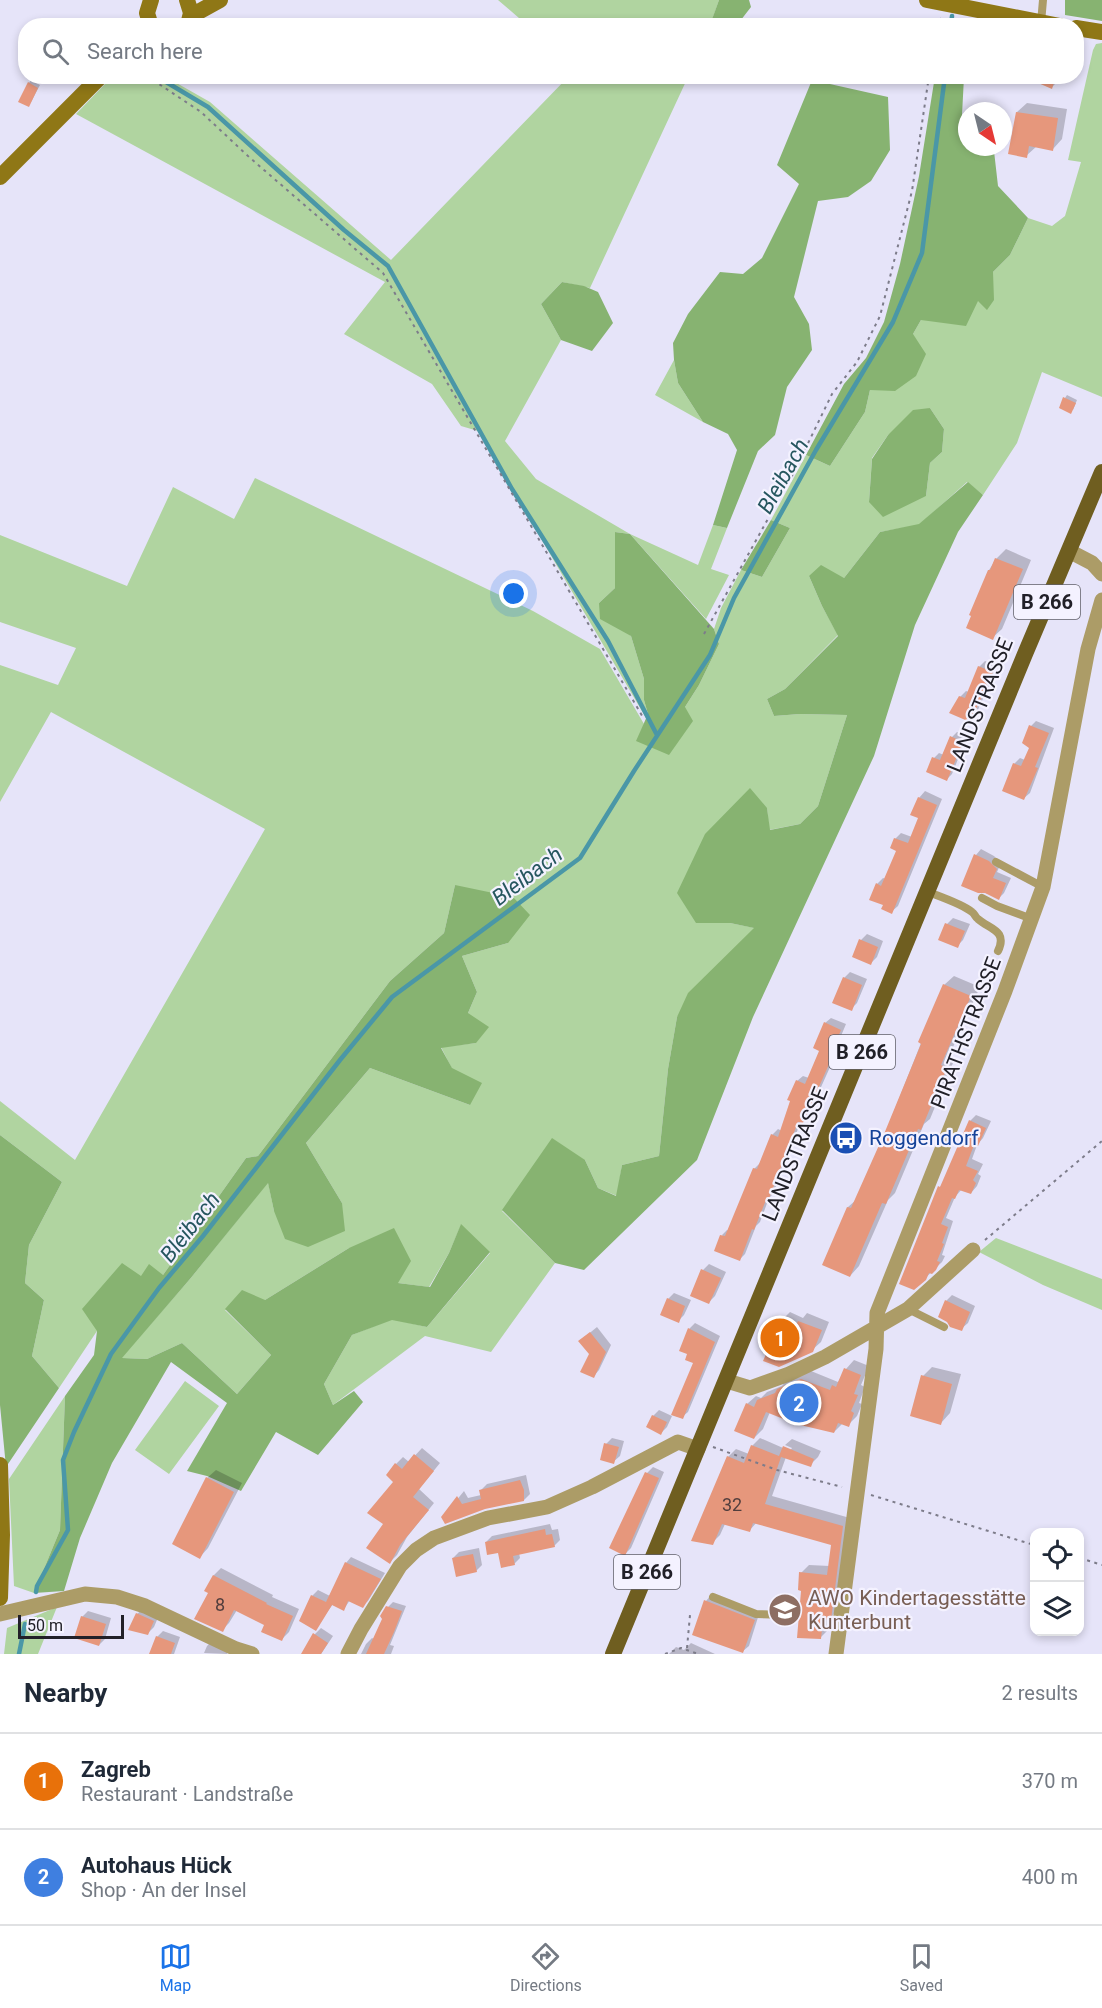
<!DOCTYPE html>
<meta charset="utf-8">
<style>
body{margin:0;font-family:Roboto,sans-serif;background:#f2f2f3;color:#1f2937}
.controls{position:absolute;right:18px;bottom:18px;display:grid;overflow:hidden;border-radius:12px;box-shadow:0 3px 9px #0003}
.controls button{width:54px;height:54px;display:grid;place-items:center;padding:0;border:0;border-bottom:2px solid #e0e1e3;background:#fff;color:#1f2937;font:30px sans-serif}
.compass{position:absolute;left:958px;top:102px;width:54px;height:54px;border-radius:50%;background:#fff;box-shadow:0 3px 9px #0003;rotate:145deg}
.scale{position:absolute;left:18px;bottom:15px;width:106px;box-sizing:border-box;padding-left:6px;border:3px solid #212028;border-top:0;font-size:16px;line-height:21px;white-space:nowrap;color:#212028;-webkit-text-stroke:4px #f4f2ff;paint-order:stroke}
.you{position:absolute;left:514px;top:594px;width:21px;height:21px;margin:-15px;border:4px solid #fff;border-radius:50%;background:#1a73e8;box-shadow:0 0 0 9px #1a73e833}
.badge{display:grid;place-items:center;width:39px;height:39px;border-radius:50%;background:#1a73e8;color:#fff;font-size:20px;font-weight:700}
.pin{position:absolute;translate:-50% -50%;border:3px solid #fff;box-shadow:0 2px 6px #0006}
.list{margin:0;padding:0;list-style:none}
h2{display:flex;justify-content:space-between;align-items:center;height:78px;margin:0;padding:0 24px;font-size:26px}
h2 small{font-size:20px;font-weight:400;color:#747a83}
.list li{display:grid;grid-template-columns:39px 1fr auto;gap:18px;align-items:center;box-sizing:border-box;height:96px;padding:0 24px;border-top:2px solid #e0e1e3}
.list b{display:block;font-size:22px;white-space:nowrap}
.list p{margin:0;font-size:20px;white-space:nowrap;color:#747a83}
.list em{font-size:20px;font-style:normal;color:#747a83}
.icon{flex:none;width:33px;height:33px;fill:none;stroke:currentColor;stroke-width:2;stroke-linecap:round;stroke-linejoin:round}
.map{position:relative;flex:none;width:1102px;height:1654px;overflow:hidden}
.search{position:absolute;background:#fff;box-shadow:0 3px 9px #0003;left:18px;right:18px;top:18px;height:66px;display:flex;align-items:center;gap:15px;box-sizing:border-box;padding:0 21px;border-radius:24px;color:#747a83;font-size:22px}
.sheet{height:270px;background:#fff}
nav{display:flex;justify-content:space-around;align-items:center;box-sizing:border-box;height:84px;border-top:2px solid #e0e1e3;background:#fff;font-size:16px;color:#747a83}
nav a{display:grid;justify-items:center;gap:3px}
nav .on{color:#1a73e8}
.map>svg:first-child{display:block}
.green{fill:#b0d4a0;fill-rule:evenodd}
.forest{fill:#87b371}
.shadow{fill:#0003}
.lines{fill:none;stroke-linecap:round;stroke-linejoin:round}
.stream{stroke:#4a97a7;stroke-width:4.5}
.building{fill:#e6977c}
.path{stroke:#7d7c8a;stroke-width:2;stroke-dasharray:3 4.5;stroke-linecap:butt}
.service{stroke:#ac9c67;stroke-width:8}
.minor{stroke:#ac9c67;stroke-width:15}
.secondary{stroke:#8f7716;stroke-width:16}
.primary{stroke:#6f5e20;stroke-width:16}
.labels{text-anchor:middle;dominant-baseline:central;stroke-width:4.5;stroke-linejoin:round;paint-order:stroke}
.number-label{font-size:18px;fill:#523e3d}
.shield{fill:#f4f2ff;stroke:#605f68;stroke-width:1.5}
.shield-label{font-size:20px;font-weight:bold;fill:#212028}
.street-label{font-size:21px;fill:#212028;stroke:#f4f2ff}
.transit-label{font-size:21px;fill:#164399;stroke:#f4f2ff;text-anchor:start}
.education-label{font-size:21px;fill:#785e54;stroke:#f4f2ff;text-anchor:start}
.water-label{font-size:22px;font-style:italic;fill:#26565f;stroke:#f4f2ff}
</style>
<div class="map">
<svg width="1102" height="1654" viewBox="0 0 1102 1654">
<rect width="100%" height="100%" fill="#e6e4f9"/>
<path class="green" d="M498,0H719L710,26L527,25Z
M1102,43V397L1042,372L1017,443L983,495L967,482L919,525L880,532L844,578L809,576L822,606L838,635L785,689L767,699L774,716L800,714L847,715L818,806L800,824L769,830L767,808L696,923H730L755,928L677,1017L668,1069L659,1156L622,1165L617,1196L598,1188L585,1160L502,1211L555,1263L491,1352L425,1336L333,1405L324,1384L352,1335L392,1319L427,1327L490,1253L461,1225L449,1253L429,1287L398,1283L349,1248L265,1300L225,1310L271,1355L237,1394L182,1343L147,1359L121,1358L190,1279L268,1182L274,1211L342,1203L306,1143L370,1068L470,1105L441,1047L476,1043L468,1013L477,992L462,956L508,943L455,885L444,933L390,981L258,1156L246,1158L163,1275L142,1276L97,1331L59,1388L32,1356L44,1300L25,1283L29,1245L62,1182L0,1135V1101L75,1160L265,829L51,712L0,802V665L58,685L76,648L0,622V535L127,586L173,487L234,519L255,478L533,611L600,649L644,724L637,741L685,707L699,685L719,644L714,629L721,608L741,570L762,577L790,528L771,520L806,455L830,466L865,412L870,390L913,334L921,320L978,300L993,272L1010,255L1028,218L1052,226L1065,216L1081,162L1068,160L1093,50L1096,44ZM930,408L944,429L942,452L930,463L926,496L869,502L872,458L888,435Z
M122,77H166L210,102L391,260L568,77H688L590,288L562,282L541,304L561,340L505,441L536,479L630,534L698,565L713,525L727,528L711,569L729,575L706,619L630,534L615,532V588L599,603L631,636L644,679V700L648,714L646,718L478,431L461,426L432,384L344,334L385,282L76,114L106,83Z
M674,360L678,383L703,422L655,395Z
M996,1238L1102,1279V1310L1043,1285L979,1252Z
M185,1381L219,1406L169,1474L135,1450Z
M65,1396L60,1530L34,1593L14,1586L9,1479Z
M57,1607L38,1654H4L7,1628Z"/>
<path class="forest" d="M719,0H749L751,7L737,25H710Z
M1065,0H1102V21L1065,15Z
M935,76L964,77L962,115L967,121V147H990L994,151L998,186L1028,218L1010,255L993,272L994,300L987,310L978,301L966,326L921,320L913,334L926,354L916,376L895,391L870,390L865,412L830,466L806,455L844,384L866,358L884,322L900,264L919,176Z
M812,80L888,97L890,150L871,181L848,197L818,201L794,297L809,324L812,350L787,387L775,435L758,451L727,528L713,525L737,450L728,434L703,422L678,383L674,360L673,343L688,314L720,272L743,274L762,258L799,184L777,165Z
M562,282L584,286L598,292L613,323L592,351L561,340L541,304Z
M930,408L944,429L942,452L930,463L926,496L883,517L869,502L872,459L888,435L913,410Z
M968,482L983,495L958,532L915,625L874,756L753,1017L697,1160L584,1270L555,1263L502,1210L552,1138L585,1160L598,1188L616,1196L622,1165L659,1156L668,1069L677,1017L688,993L754,928L730,923H696L677,893L705,834L750,788L767,808L770,830L800,824L818,806L847,715L800,714L774,716L767,699L785,689L838,636L822,606L809,576L821,565L844,578L880,532L919,524Z
M771,520L790,528L762,577L741,570Z
M615,532L630,534L714,629L719,644L699,685L685,707L693,721L669,755L636,741L648,714L644,700V679L631,636L600,619L599,603L615,588Z
M455,885L513,897L530,915L508,943L462,956L477,992L468,1013L489,1027L476,1043L441,1048L452,1068L482,1083L470,1105L370,1068L306,1143L342,1203L345,1231L308,1247L285,1239L274,1211L268,1183L190,1279L122,1358L147,1359L182,1343L237,1394L271,1355L225,1309L242,1290L265,1300L349,1248L394,1228L411,1261L398,1283L430,1287L449,1253L461,1224L490,1252L427,1327L392,1320L352,1335L324,1384L333,1405L354,1391L363,1402L318,1455L276,1432L241,1491L207,1476L187,1471L227,1403L171,1362L112,1463L80,1538L64,1591L34,1593L60,1530L65,1396L94,1355L97,1331L82,1309L122,1263L141,1276L149,1264L163,1275L246,1158L258,1156L390,981L444,933Z
M0,1135L62,1182L29,1245L25,1283L44,1300L32,1356L59,1388L6,1467L0,1405Z"/>
<path class="shadow" d="M73,20L80,26H67Z
M1039,76H1059L1058,81L1052,87Z
M31,80L40,85L31,102L29,83Z
M1027,103L1067,109L1062,139L1053,149L1037,146L1026,156L1017,112Z
M1067,395L1077,400L1073,410L1065,398Z
M1006,549L1031,560L1002,629L992,638L989,570L996,559Z
M985,661L998,666L976,714L970,720L960,697L966,691L969,692L979,667Z
M1036,721L1054,728L1030,793L1024,798L1014,764L1020,758L1025,760L1030,748L1031,726Z
M957,732L967,737L952,774L947,779L934,758L939,753L944,755L952,737Z
M925,791L942,799L898,906L891,912L885,904L877,884L883,878L886,879L898,850L895,839L901,833L912,837L920,818L919,798Z
M981,849L994,856L1001,863L997,872L1011,878L1004,893L999,898L976,855Z
M953,918L970,924L963,940L957,946L947,924Z
M867,934L883,941L877,957L871,963L861,940Z
M850,972L867,979L857,1003L851,1009L844,978Z
M954,976L980,987L949,1056L955,1058L930,1119L924,1124L895,1193L888,1200L859,1266L850,1276L824,1264L848,1207L856,1200L885,1134L944,985Z
M831,1018L846,1024L833,1055L835,1056L808,1116L801,1121L773,1194L769,1198L760,1222L756,1226L745,1254L740,1259L722,1235L727,1230L729,1231L754,1169L760,1163L772,1135L778,1129L782,1131L797,1081L803,1076L809,1078L821,1050L825,1023Z
M976,1115L991,1121L983,1138L977,1145L972,1159L983,1164L978,1174L981,1176L977,1186L971,1193L962,1189L955,1197L946,1218L953,1221L942,1255L945,1256L942,1262L914,1289L940,1187L944,1183L970,1121Z
M709,1264L726,1272L715,1296L709,1302L703,1270Z
M674,1293L691,1300L684,1315L678,1321L668,1299Z
M952,1295L975,1306L968,1323L961,1329L946,1301Z
M790,1312L803,1318L807,1313L829,1322L821,1342L812,1350L782,1320Z
M695,1323L720,1336L688,1412L682,1417L695,1363L689,1329Z
M597,1327L611,1345L599,1370L593,1377L586,1336Z
M854,1360L869,1366L861,1385L865,1387L859,1403L862,1404L857,1416L848,1425L843,1423L834,1432L770,1412L763,1429L754,1438L747,1404L756,1396L761,1398L767,1392L782,1386L787,1380L811,1371L838,1382L846,1369Z
M932,1367L961,1374L950,1413L941,1423L923,1376Z
M659,1410L672,1416L667,1427L661,1433L653,1416Z
M612,1438L624,1441L620,1456L613,1462L606,1444Z
M760,1438L790,1451L792,1448L785,1445L792,1439L821,1451L818,1457L810,1465L786,1457L772,1496L850,1518L838,1610L829,1619L828,1630L820,1638L803,1589L801,1573L809,1565L830,1566L832,1544L757,1522L749,1531L725,1524L720,1535L712,1543L728,1457L736,1449L749,1454L752,1446Z
M422,1448L440,1463L419,1489L434,1503L407,1537L397,1555L390,1562L385,1524L395,1481L396,1464L403,1457L409,1462Z
M653,1467L664,1472L631,1548L625,1554L647,1473Z
M216,1470L242,1483L208,1548L200,1557L207,1478Z
M526,1475L530,1494L524,1500L443,1517L464,1491L468,1498L481,1495V1490L487,1484Z
M550,1524L552,1530L558,1529L560,1540L554,1546L519,1553L520,1558L514,1564L486,1542L492,1536Z
M479,1548L482,1565L476,1571L453,1558L459,1552Z
M351,1557L385,1573L368,1601L362,1606L350,1600L344,1609L333,1604L315,1629L301,1621L312,1596L318,1590L330,1596L346,1563Z
M221,1568L273,1595L272,1597L299,1609L289,1632L282,1639L266,1625L237,1610L229,1623L222,1630L210,1592L206,1590L214,1575Z
M711,1595L759,1614L749,1646L743,1651L706,1601Z
M393,1602L406,1606L390,1645L394,1646L391,1654H361L366,1644L372,1638L374,1639L388,1607Z
M144,1608L159,1615L154,1627L148,1633L137,1614Z
M88,1611L111,1618L105,1639L99,1645L82,1617Z
M321,1628L333,1636L321,1654H311L315,1634Z
M163,1631L180,1637L174,1654H151L157,1637Z
M213,1640L229,1648L227,1654L204,1653L207,1646Z
M691,1643L715,1654H669L676,1647L684,1650Z"/>
<g class="lines">
<path class="stream" d="M951,26L952,16
M156,76L208,107L344,230L388,266L512,489L608,641L657,735
M36,1592L37,1586L68,1530L63,1460L74,1432L111,1354L159,1288L203,1236L340,1060L392,997L580,858L634,771L710,655L734,598L816,450L893,322L922,253L945,76
M19,1654L25,1624"/>
</g>
<path class="building" d="M1022,76H1056L1052,89Z
M28,82L38,88L29,107L18,102Z
M1016,112L1058,118L1053,151L1029,146L1027,158L1008,154Z
M1063,397L1076,403L1071,414L1059,408Z
M995,558L1023,569L993,640L966,628L971,616L969,615L988,570H990Z
M978,666L993,672L970,722L949,713L959,696L965,698Z
M1029,725L1049,733L1035,767L1038,768L1024,800L1002,791L1013,763L1021,766L1029,748L1022,743Z
M950,736L963,742L947,781L926,772L932,757L940,760Z
M918,797L937,805L892,914L881,909L883,905L869,900L876,883L881,886L896,851L890,848L894,838L908,843L918,818L910,815Z
M974,854L989,861L997,869L993,878L1006,883L999,900L985,893H978L961,886Z
M945,923L965,931L958,948L938,940Z
M859,939L878,947L871,965L852,957Z
M843,977L862,985L852,1011L832,1003Z
M943,984L971,996L941,1065L947,1068L921,1130L918,1129L886,1204L882,1203L850,1277L822,1265L847,1207L851,1208L884,1134L921,1044L918,1042Z
M824,1022L841,1030L828,1061L830,1062L803,1123L798,1122L768,1201L766,1200L754,1230L752,1229L740,1261L714,1251L720,1235L725,1236L753,1168L757,1169L771,1134L778,1137L790,1101L787,1100L796,1080L805,1084L819,1051L813,1048Z
M969,1120L986,1128L978,1146L974,1145L966,1166L978,1171L973,1180L976,1183L971,1194L959,1190L955,1199L952,1198L941,1224L948,1227L942,1243L944,1244L937,1261L940,1262L936,1270L932,1274L929,1273L926,1280L914,1290L899,1284L938,1186L940,1187Z
M701,1269L721,1278L709,1304L690,1296Z
M667,1298L685,1306L679,1323L660,1315Z
M945,1300L970,1312L962,1331L950,1327L947,1322L938,1317Z
M781,1320L796,1326L798,1321L822,1330L813,1352L779,1367L763,1361Z
M688,1328L715,1342L683,1419L671,1415L693,1363L685,1360L687,1354L679,1351Z
M590,1332L606,1352L594,1378L580,1372L589,1354L578,1341Z
M844,1368L861,1375L854,1394L858,1395L851,1411L854,1413L849,1427L838,1423L834,1433L796,1424L766,1412L754,1439L734,1431L746,1403L754,1407L757,1400L775,1393L777,1389L801,1379L830,1390L832,1385L836,1387Z
M921,1375L952,1384L941,1425L910,1416Z
M652,1415L667,1422L661,1435L646,1427Z
M604,1443L619,1447L614,1464L600,1460Z
M751,1445L779,1456L783,1446L814,1459L811,1467L781,1457L765,1504L843,1526L831,1620L823,1619L821,1639L797,1638L801,1591L798,1590L799,1572L827,1575L831,1545L753,1523L750,1532L722,1524L713,1545L691,1541L727,1456L744,1463Z
M414,1454L434,1471L413,1497L429,1510L400,1545L390,1564L366,1548L383,1524L367,1513L393,1482L386,1475L395,1463L402,1469Z
M645,1472L659,1478L625,1556L609,1548Z
M206,1477L234,1492L200,1559L172,1544Z
M520,1480L524,1490V1501L485,1509L445,1524L441,1517L457,1496L462,1504L481,1499L479,1490Z
M545,1529L546,1535L552,1534L555,1547L513,1556L515,1565L501,1568L498,1553L487,1555L485,1542Z
M473,1554L477,1572L456,1577L452,1558Z
M345,1562L381,1579L363,1608L348,1601L344,1611L332,1605L316,1631L299,1621L311,1595L326,1602Z
M213,1575L267,1603L266,1604L293,1616L282,1641L261,1632L264,1625L234,1610L223,1632L194,1619L208,1593L204,1591Z
M704,1600L755,1620L743,1653L692,1635Z
M386,1606L402,1611L394,1632L384,1654H366L382,1619L380,1616Z
M136,1613L154,1621L148,1635L128,1630Z
M81,1616L106,1624L99,1646L74,1638Z
M313,1633L328,1643L321,1654H301Z
M156,1636L175,1643L171,1654H149Z"/>
<g class="lines">
<path class="path" d="M939,26L941,18
M147,76L201,112L249,157L383,273L644,719
M704,634L794,472L832,394L857,362L880,316L912,191L929,76
M985,1240L1102,1141
M713,1447L777,1470L842,1487
M871,1495L1034,1545
M1080,1558L1102,1565
M687,1648L690,1615
M665,1654L681,1648L698,1654"/>
<path class="service" d="M1041,23L1043,0
M996,862L1043,887
M928,892C941,897 962,904 972,912C975,914 975,917 978,919C989,929 1008,930 998,951
M982,898L997,906L1032,919
M908,1309L944,1327
M713,1597L756,1614L788,1615"/>
<path class="minor" d="M1069,551L1092,563L1102,574
M727,1381L750,1388L789,1374L825,1357L908,1309L973,1250
M0,1614L85,1594L117,1597L145,1606L236,1649L252,1654
M348,1654L361,1629L400,1566L416,1550L434,1538L488,1518L547,1507L592,1487L678,1442L698,1449
M836,1654L876,1349L877,1313L1005,991L1043,887L1088,649L1102,600"/>
<path class="secondary" d="M187,0L191,13L188,25
M927,0L1060,26
M191,16L220,0
M151,26L147,13L151,0
M1076,28L1102,32
M0,177L101,76
M0,1465L2,1535L0,1598"/>
<path class="primary" d="M613,1654L1025,654L1102,472"/>
</g>
<defs>
<symbol id="bus-disc" viewBox="-11 -11 22 22"><circle r="9.5" fill="#1a4fb4" stroke="#f4f2ff"/><path d="M-5-6H5V4H4V6H2V4H-2V6H-4V4H-5ZM-3.5-4V0h7V-4ZM-3.5 1.2v1.5H-2V1.2ZM2 1.2v1.5H3.5V1.2Z" fill="#fff"/></symbol>
<symbol id="school-disc" viewBox="-11 -11 22 22"><circle r="9.5" fill="#8d6e63" stroke="#f4f2ff"/><path d="M0-5L7-2L0 1L-7-2ZM-4 1L0 2.5L4 1V4Q0 6-4 4Z" fill="#fff"/></symbol>
</defs>
<g fill-rule="evenodd">
<use href="#bus-disc" x="827" y="1119" width="38" height="38"/>
<use href="#school-disc" x="766" y="1591" width="38" height="38"/>
</g>
<g class="labels">
<g class="number-label">
<text x="732" y="1504">32</text>
<text x="220" y="1604">8</text>
</g>
<g class="shield">
<rect x="1014" y="585" width="66" height="34" rx="4.5"/>
<rect x="829" y="1035" width="66" height="34" rx="4.5"/>
<rect x="614" y="1555" width="66" height="34" rx="4.5"/>
</g>
<g class="shield-label">
<text x="1047" y="602">B 266</text>
<text x="862" y="1052">B 266</text>
<text x="647" y="1572">B 266</text>
</g>
<g class="street-label">
<text transform="translate(980 705) rotate(-68)">LANDSTRASSE</text>
<text transform="translate(966 1033) rotate(-69)">PIRATHSTRASSE</text>
<text transform="translate(795 1154) rotate(-68)">LANDSTRASSE</text>
</g>
<g class="transit-label">
<text x="869" y="1138">Roggendorf</text>
</g>
<g class="education-label">
<text x="808" y="1598">AWO Kindertagesstätte<tspan x="808" dy="24">Kunterbunt</tspan></text>
</g>
<g class="water-label">
<text transform="translate(783 476) rotate(-61)">Bleibach</text>
<text transform="translate(527 876) rotate(-37)">Bleibach</text>
<text transform="translate(190 1227) rotate(-52)">Bleibach</text>
</g>
</g>
</svg>
<div class="controls">
<button><svg class="icon" aria-label="locate" viewBox="0 0 24 24"><circle cx="12" cy="12" r="6"/><path d="M12 2v4M12 18v4M2 12h4M18 12h4"/></svg></button>
<button><svg class="icon" aria-label="layers" viewBox="0 0 24 24"><path d="M12 4l9 5-9 5-9-5zM3 14l9 5 9-5"/></svg></button>
</div>
<svg class="compass" viewBox="-18 -18 36 36"><path d="M0-13l5 13h-10z" fill="#e53935"/><path d="M0 13l5-13h-10z" fill="#747a83"/></svg>
<div class="scale">50 m</div>
<div class="you"></div>
<div class="pin badge" style="left:780px;top:1338px;background:#e8710a">1</div>
<div class="pin badge" style="left:799px;top:1403px;background:#3f7fe0">2</div>
<div class="search"><svg class="icon" aria-label="search" viewBox="0 0 24 24"><circle cx="10" cy="10" r="6"/><path d="M15 15l6 6"/></svg>Search here</div>
</div>
<section class="sheet">
<h2>Nearby<small>2 results</small></h2>
<ul class="list">
<li><span class="badge" style="background:#e8710a">1</span><div><b>Zagreb</b><p>Restaurant · Landstraße</p></div><em>370 m</em></li>
<li><span class="badge" style="background:#3f7fe0">2</span><div><b>Autohaus Hück</b><p>Shop · An der Insel</p></div><em>400 m</em></li>
</ul>
</section>
<nav>
<a class="on"><svg class="icon" aria-label="map" viewBox="0 0 24 24"><path d="M3 6l6-2 6 2 6-2v14l-6 2-6-2-6 2zM9 4v14M15 6v14"/></svg>Map</a>
<a><svg class="icon" aria-label="directions" viewBox="0 0 24 24"><path d="M12 3l9 9-9 9-9-9zM9 14v-3h6M13 9l2 2-2 2"/></svg>Directions</a>
<a><svg class="icon" aria-label="saved" viewBox="0 0 24 24"><path d="M7 4h10v16l-5-4-5 4z"/></svg>Saved</a>
</nav>
